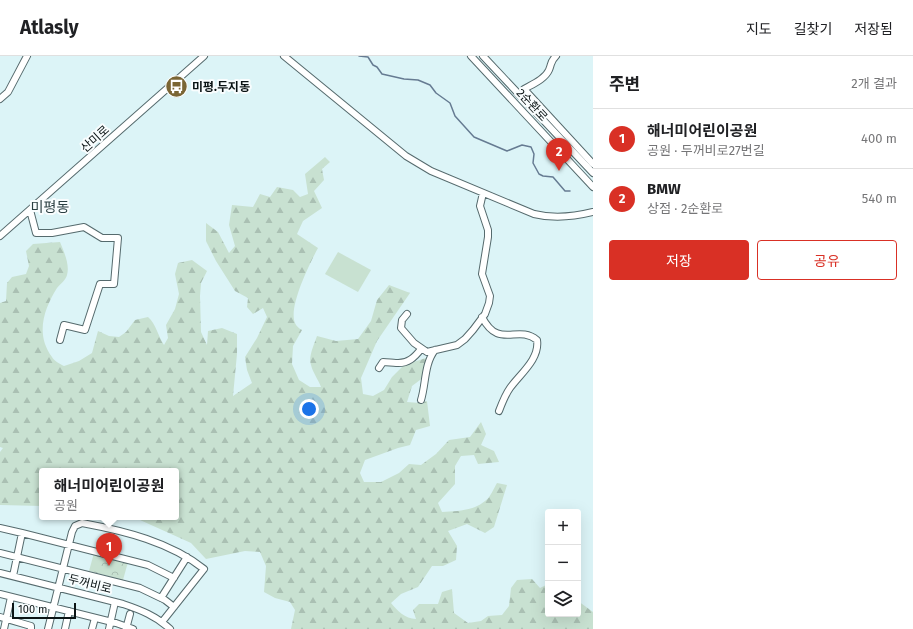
<!DOCTYPE html>
<html lang="ko">
<meta charset="utf-8">
<style>
body{margin:0;font-family:"Fira Sans","Noto Sans KR",sans-serif;background:#f2f2f2;color:#202124}
.controls{position:absolute;right:12px;bottom:12px;display:grid;overflow:hidden;border-radius:4px;box-shadow:0 4px 16px #0002}
.controls button{width:36px;height:36px;display:grid;place-items:center;padding:0;border:0;border-bottom:1px solid #e0e0e0;background:#fff;color:#202124;font:20px sans-serif}
.scale{position:absolute;left:12px;bottom:10px;width:64px;box-sizing:border-box;padding-left:4px;border:2px solid #0a1314;border-top:0;font-size:11px;line-height:14px;white-space:nowrap;color:#0a1314;-webkit-text-stroke:3px #f9fdfe;paint-order:stroke}
.you{position:absolute;left:309px;top:353px;width:14px;height:14px;margin:-10px;border:3px solid #fff;border-radius:50%;background:#1a73e8;box-shadow:0 0 0 6px #1a73e833}
.badge{display:grid;place-items:center;width:26px;height:26px;border-radius:50%;background:#d93025;color:#fff;font-size:13px;font-weight:700}
.pin{position:absolute;translate:-50% -33px;filter:drop-shadow(0 1px 2px #0008)}
.pin::after{content:'';position:absolute;top:21px;width:14px;height:12px;background:inherit;clip-path:polygon(0 0,100% 0,50% 100%)}
.popup{position:absolute;left:39px;top:412px;width:140px;height:52px;box-sizing:border-box;display:grid;place-content:center;border-radius:4px;background:#fff;filter:drop-shadow(0 1px 3px #0005);font-size:13px;white-space:nowrap;color:#757577}
.popup b{font-size:15px;color:#202124}
.popup::after{content:'';position:absolute;left:50%;top:100%;margin-left:-8px;border:8px solid transparent;border-top-color:#fff}
.list{margin:0;padding:0;list-style:none}
h2{display:flex;justify-content:space-between;align-items:center;height:52px;margin:0;padding:0 16px;font-size:17px}
h2 small{font-size:13px;font-weight:400;color:#757577}
.list li{display:grid;grid-template-columns:26px 1fr auto;gap:12px;align-items:center;box-sizing:border-box;height:60px;padding:0 16px;border-top:1px solid #e0e0e0}
.list b{display:block;font-size:15px;white-space:nowrap}
.list p{margin:0;font-size:13px;white-space:nowrap;color:#757577}
.list em{font-size:13px;font-style:normal;color:#757577}
.actions{display:flex;gap:8px;padding:12px 16px}
.actions a{flex:1;padding:9px 0;border:1px solid #d93025;border-radius:4px;text-align:center;font-size:14px;color:#d93025}
.actions .main{background:#d93025;color:#fff}
.icon{flex:none;width:22px;height:22px;fill:none;stroke:currentColor;stroke-width:2;stroke-linecap:round;stroke-linejoin:round}
.map{position:relative;flex:none;width:593px;height:573px;overflow:hidden}
header{display:flex;align-items:center;gap:24px;box-sizing:border-box;height:56px;padding:0 20px;background:#fff;border-bottom:1px solid #e0e0e0}
header strong{font-size:19px}
nav{display:flex;gap:22px;margin-inline-start:auto;font-size:14px}
main{display:flex}
aside{flex:1;background:#fff}
.map>svg:first-child{display:block}
.green{fill:#c8e1d1}
.forest{fill:url(#forest-firs)}
.park{fill:url(#park-crowns)}
.lines{fill:none;stroke-linecap:round;stroke-linejoin:round}
.stream{stroke:#667b92;stroke-width:1.5}
.minor-casing{stroke:#556a6d;stroke-width:8}
.minor{stroke:#fff;stroke-width:6}
.labels{text-anchor:middle;dominant-baseline:central;stroke-width:4;stroke-linejoin:round;paint-order:stroke}
.poi-label{font-size:12px;font-weight:bold;fill:#0a1314;stroke:#f9fdfe;text-anchor:start}
.street-label{font-size:12px;fill:#0a1314;stroke:#f9fdfe}
.quarter-label{font-size:14px;fill:#2b3f42;stroke:#f9fdfe}
</style>
<header>
<strong>Atlasly</strong>
<nav><a>지도</a><a>길찾기</a><a>저장됨</a></nav>
</header>
<main>
<div class="map">
<svg width="593" height="573" viewBox="0 0 593 573">
<defs>
<pattern id="forest-firs" width="22" height="20" patternUnits="userSpaceOnUse"><rect width="22" height="20" fill="#c8e1d1"/><path d="M5 1l3.5 6h-7zM16 11l3.5 6h-7z" fill="#aac0b3"/></pattern>
<pattern id="park-crowns" width="20" height="18" patternUnits="userSpaceOnUse"><rect width="20" height="18" fill="#c8e1d1"/><path d="M2 6a3 3 0 1 1 6 0M12 15a3 3 0 1 1 6 0" fill="none" stroke="#aac0b3"/></pattern>
</defs>
<rect width="100%" height="100%" fill="#dcf4f7"/>
<path class="green" d="M338,196L371,214L358,236L325,218Z"/>
<path class="forest" d="M325,101L330,106L322,113L324,124L314,135L322,152L303,165L297,178L318,192C310,207 288,251 295,267C296,270 300,273 302,274L293,290L292,308L299,324L310,331H321C318,323 313,317 311,309C308,301 314,289 317,280L336,285L358,283L371,265L377,244L389,229L410,237L377,285L361,322L363,338L373,340L384,334L392,321L404,309L426,302L424,321L412,330L407,346L420,347L427,345L430,370L416,374L410,389L398,392L365,404L360,417L364,426H381L399,417L409,408L421,409L436,398L449,384L470,381L481,366L486,378L481,389L494,395L499,406L478,408L474,399L461,400L455,410V428L438,447L442,456C457,455 473,455 485,445C490,442 494,432 497,427L507,429L494,471L485,477L467,468L448,475L457,490L456,504L443,510H432L418,531L401,538L391,547C397,554 405,563 416,563L413,554L419,548H438L442,536L452,533L454,557L468,567L481,565L488,560L502,559L509,550L511,532L517,524L532,523L540,532L548,528V558H578V545L593,556V573H291L295,554L290,546L275,542L264,536L266,510L260,496L245,495L206,503L191,487L140,464L126,461H176V415H42V450L0,449V396L3,392L0,391V247L6,245L7,227L12,221L26,218L29,210L26,195L33,188L60,186C64,196 70,209 67,219C66,224 60,228 57,232C44,253 35,278 52,301C54,305 60,308 64,310L79,305L92,297L98,275L109,280L119,281L126,276L135,264L148,261C156,268 158,280 164,289L168,282L166,269L175,253L179,238L175,218L178,207L192,204L207,215L201,227L200,240L201,276L207,289L208,275L222,272L237,278V298L233,340L252,327L247,314L245,301L257,282L267,261L263,252L253,258L247,251L248,242L235,235L216,205L206,185V167L218,176L229,197L235,190L229,169L232,149L253,151L260,138L270,141L277,131L293,134L300,141L308,138L305,118Z"/>
<path class="park" d="M94,497L128,506L123,524L89,515Z"/>
<g class="lines">
<path class="stream" d="M359,0L368,1L373,9L377,11L382,18L404,23L418,24L430,29L436,37L450,47L455,60L474,81L507,95L522,89L531,91L534,98L533,107L539,118L543,120L553,121L565,135H570"/>
<defs>
<path id="minor" d="M284,0L406,100L431,115L534,158C554,163 573,161 593,156
M471,0L593,131
M483,0L593,117
M556,0C550,6 552,7 549,14C545,23 533,28 524,33L593,108
M0,43L8,36L27,0
M30,154L36,177H52L84,171L102,182H118L114,228H100L85,274L64,269L60,284
M0,180L204,0
M407,258L402,264L401,272L414,287L427,296L457,289L465,283L473,274L485,258L489,247L490,240L482,218L488,181V174L480,150L483,137
M482,261C499,294 517,268 537,284C540,303 520,318 510,332C505,339 502,347 499,355
M379,312L383,306C388,306 392,307 396,307C408,308 415,301 421,293
M421,344C426,328 424,308 435,294
M0,472L22,477L13,520
M22,477L148,509L174,522
M0,497L140,532L165,544L174,551
M0,517L123,548C141,554 156,560 170,573
M0,538L116,567L133,573
M161,542L187,501
M0,561L31,570V573
M4,573L11,541
M48,573L72,476L75,470L82,467C125,475 170,486 204,513L162,566
M65,573L69,555
M92,573L95,562
M109,573L115,546
M126,573L130,558"/>
</defs>
<use href="#minor" class="minor-casing"/>
<use href="#minor" class="minor"/>
</g>
<defs>
<symbol id="bus-disc" viewBox="-11 -11 22 22"><circle r="9.5" fill="#7a6534" stroke="#f9fdfe"/><path d="M-5-6H5V4H4V6H2V4H-2V6H-4V4H-5ZM-3.5-4V0h7V-4ZM-3.5 1.2v1.5H-2V1.2ZM2 1.2v1.5H3.5V1.2Z" fill="#fff"/></symbol>
</defs>
<g fill-rule="evenodd">
<use href="#bus-disc" x="164" y="18" width="25" height="25"/>
</g>
<g class="labels">
<g class="poi-label">
<text x="192" y="31">미평.두지동</text>
</g>
<g class="street-label">
<text transform="translate(532 49) rotate(47)">2순환로</text>
<text transform="translate(95 83) rotate(-42)">산미로</text>
<text transform="translate(90 528) rotate(14)">두꺼비로</text>
</g>
<g class="quarter-label">
<text x="50" y="151">미평동</text>
</g>
</g>
</svg>
<div class="controls">
<button>+</button>
<button>−</button>
<button><svg class="icon" aria-label="layers" viewBox="0 0 24 24"><path d="M12 4l9 5-9 5-9-5zM3 14l9 5 9-5"/></svg></button>
</div>
<div class="scale">100 m</div>
<div class="you"></div>
<div class="pin badge" style="left:109px;top:510px">1</div>
<div class="popup"><b>해너미어린이공원</b>공원</div>
<div class="pin badge" style="left:559px;top:115px">2</div>
</div>
<aside>
<h2>주변<small>2개 결과</small></h2>
<ul class="list">
<li><span class="badge">1</span><div><b>해너미어린이공원</b><p>공원 · 두꺼비로27번길</p></div><em>400 m</em></li>
<li><span class="badge">2</span><div><b>BMW</b><p>상점 · 2순환로</p></div><em>540 m</em></li>
</ul>
<div class="actions"><a class="main">저장</a><a>공유</a></div>
</aside>
</main>
